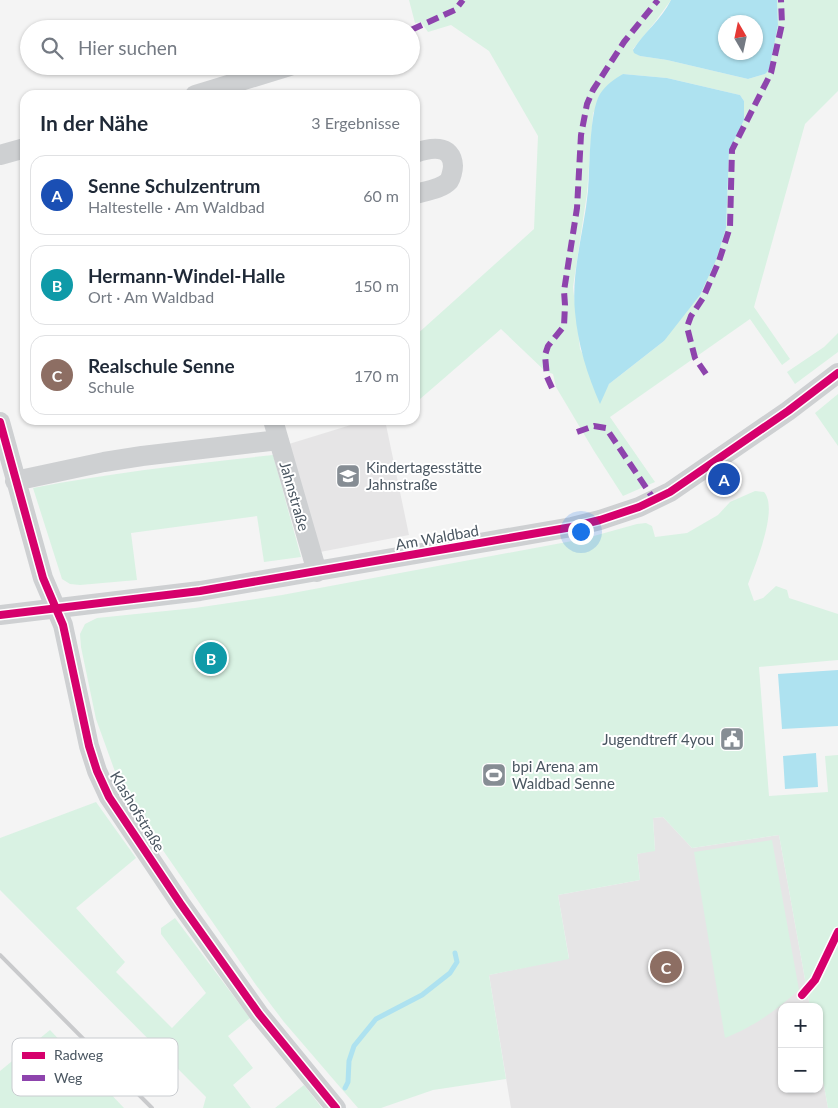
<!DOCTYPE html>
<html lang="de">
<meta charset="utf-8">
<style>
body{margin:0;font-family:Lato,sans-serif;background:#f2f2f3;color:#1f2937}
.controls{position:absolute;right:15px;bottom:15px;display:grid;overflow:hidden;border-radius:10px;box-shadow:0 1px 4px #0004}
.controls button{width:45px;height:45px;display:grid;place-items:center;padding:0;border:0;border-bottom:1px solid #e0e1e3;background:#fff;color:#1f2937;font:25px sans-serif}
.compass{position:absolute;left:718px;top:15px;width:45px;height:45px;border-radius:50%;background:#fff;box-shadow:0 1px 4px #0004;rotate:351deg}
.you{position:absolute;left:580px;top:531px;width:18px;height:18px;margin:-12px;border:4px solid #fff;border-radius:50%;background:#1a73e8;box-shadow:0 0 0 8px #1a73e833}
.badge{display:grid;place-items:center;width:32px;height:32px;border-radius:50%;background:#2563eb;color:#fff;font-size:16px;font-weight:700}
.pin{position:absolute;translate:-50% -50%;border:2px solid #fff;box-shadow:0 1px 5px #0006}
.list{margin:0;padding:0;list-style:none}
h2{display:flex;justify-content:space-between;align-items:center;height:65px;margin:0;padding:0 20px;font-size:21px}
h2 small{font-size:16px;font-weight:400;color:#747a83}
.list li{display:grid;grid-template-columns:32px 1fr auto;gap:15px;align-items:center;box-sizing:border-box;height:80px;margin:0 10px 10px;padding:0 10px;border:1px solid #e0e1e3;border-radius:15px}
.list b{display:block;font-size:19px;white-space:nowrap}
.list p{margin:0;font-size:16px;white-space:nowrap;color:#747a83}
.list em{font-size:16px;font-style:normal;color:#747a83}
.icon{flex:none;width:28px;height:28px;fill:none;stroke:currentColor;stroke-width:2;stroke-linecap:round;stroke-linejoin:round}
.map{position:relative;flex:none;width:838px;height:1108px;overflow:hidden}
.search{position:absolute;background:#fff;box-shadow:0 1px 4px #0004;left:20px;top:20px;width:400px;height:55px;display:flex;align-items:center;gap:12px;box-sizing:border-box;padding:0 18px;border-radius:28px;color:#747a83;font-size:19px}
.panel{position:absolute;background:#fff;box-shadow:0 1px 4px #0004;left:20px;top:90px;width:400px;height:335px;border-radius:15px}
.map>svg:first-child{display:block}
.education{fill:#e6e5e6}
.green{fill:#d9f2e3;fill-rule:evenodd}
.water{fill:#aee2f0;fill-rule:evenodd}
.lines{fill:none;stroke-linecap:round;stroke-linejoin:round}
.stream{stroke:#aee2f0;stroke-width:5}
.street{stroke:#ced0d2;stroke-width:20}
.rail{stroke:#c9cacc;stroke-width:4}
.quiet{stroke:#8e44ad;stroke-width:6;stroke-dasharray:12 6;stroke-linecap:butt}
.cycleway-casing{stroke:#fff;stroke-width:11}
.cycleway{stroke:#d6006c;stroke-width:8}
.labels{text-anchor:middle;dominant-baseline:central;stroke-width:4;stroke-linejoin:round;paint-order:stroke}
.poi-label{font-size:15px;fill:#4a5661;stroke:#fff;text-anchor:start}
.street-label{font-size:15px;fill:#4a5661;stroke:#fff}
.key{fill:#fff;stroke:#c9ccd0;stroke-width:1}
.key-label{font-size:14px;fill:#4a5661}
</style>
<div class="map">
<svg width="838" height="1108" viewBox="0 0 838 1108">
<rect width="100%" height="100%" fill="#f4f4f4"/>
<path class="education" d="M367,420H385L409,535L320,552L289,444Z
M663,817L692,848L779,835L810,1007H782V1089H819V1058L828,1108H511L489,975L569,958L558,895L640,880L637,854L655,850L653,818Z"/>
<path class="green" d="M409,0H671L655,22L633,49L640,56L667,60L748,79L765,74L778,25L777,0H838V91L805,124L754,307L790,359L782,365L750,319L610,417L655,482L623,496L594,451L556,387L553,374L545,371L501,329L420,399L415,380V336L534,229L538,136L489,51L451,25L428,32L421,22L415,23ZM623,74L667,78L740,95L744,101V120L729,151L726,228L664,341L609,384L603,394L580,349L573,287L587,193L593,113Z
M838,333V352L795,384L787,372L824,347Z
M838,394V446L815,413Z
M273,455L301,557L264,562L257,516L131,533L137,580L80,585L70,584L62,579L33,488C113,472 193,464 273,455Z
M755,491L764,492C779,509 755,565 748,584L754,601L763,598L776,586L787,590L789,598L838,614V660L759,667L769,796L828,792L825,756L838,755V1108H828L819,1058V1007H810L779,835L692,848L663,817L653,818L655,851L637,854L640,880L558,895L569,959L489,975L506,1079L433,1090L381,1108H358L284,1022L256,985L122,791L96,719L81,647L80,634L85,624L97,618L195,608L282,595L583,539L637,524L646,523L652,526L655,537L687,533L718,515L730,502Z
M96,802L136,858L76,908L125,962L116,972L172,1028L206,993L161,934V928L175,918L250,1018L228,1036L253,1068L233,1085L251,1108H203L206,1097L0,890V838Z
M772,840L799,990C775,1011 755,1026 725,1038L694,852Z
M50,1030L124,1108H0V1071Z
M304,1085L322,1108H275Z"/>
<path class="water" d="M671,0H777L778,25L769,70L765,74L748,79L667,60L640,56L634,53L633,50C644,32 662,19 671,0ZM756,22V52H726V22Z
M623,74L667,78L740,95L744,101V120L729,151L726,228L716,260L700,295L664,341L609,384L600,404C587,374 578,345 575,312C571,271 584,232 588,191C590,168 589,112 600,94C606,85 614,79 623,74Z
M838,670V726L782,729L778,674Z
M816,753L818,787L785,789L783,756Z"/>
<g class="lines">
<path class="stream" d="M345,1088L348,1082L349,1061L354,1046L376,1019L422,995L450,973L457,962L455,953"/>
<path class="street" d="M195,95L290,66
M415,153C429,148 452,143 453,166C453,170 451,178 449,181C442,189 425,191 415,194
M0,155L25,148
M273,420L317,572
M0,422L43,578L63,625L89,746L97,771L109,797L180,903L259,1014L336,1108
M15,481L104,462L142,456L279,440
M0,615L200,591L451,548L572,527L600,520L639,507L670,492L788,411L838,373"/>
<path class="rail" d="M0,955L152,1108"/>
<path class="quiet" d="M411,30L455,10L463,0
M706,374L695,358L687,327L691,316L703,298L719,261L730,227L732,150L771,73L782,24L781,0
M552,388L547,377L545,355L548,346L564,326L565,305L564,291L577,208L581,135L587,104L593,90L624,42L658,0
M577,432L594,426L606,428L655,501"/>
<defs>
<path id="cycleway" d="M0,422L43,578L63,625L89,746L97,771L109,797L180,903L259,1014L336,1108
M0,615L200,591L451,548L572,527L600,520L639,507L670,492L788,411L838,373
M802,995L815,980L838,932"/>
</defs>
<use href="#cycleway" class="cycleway-casing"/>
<use href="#cycleway" class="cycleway"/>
</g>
<defs>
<symbol id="school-square" viewBox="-11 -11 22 22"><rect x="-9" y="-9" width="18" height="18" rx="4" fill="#868d94" stroke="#fff"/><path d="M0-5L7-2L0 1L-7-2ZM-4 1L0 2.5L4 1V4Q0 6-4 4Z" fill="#fff"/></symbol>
<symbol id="civic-square" viewBox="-11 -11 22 22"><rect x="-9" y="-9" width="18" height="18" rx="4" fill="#868d94" stroke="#fff"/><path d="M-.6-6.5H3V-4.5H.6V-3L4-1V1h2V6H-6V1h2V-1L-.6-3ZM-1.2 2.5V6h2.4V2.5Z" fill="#fff"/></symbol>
<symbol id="stadium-square" viewBox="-11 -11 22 22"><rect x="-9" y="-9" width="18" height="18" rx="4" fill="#868d94" stroke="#fff"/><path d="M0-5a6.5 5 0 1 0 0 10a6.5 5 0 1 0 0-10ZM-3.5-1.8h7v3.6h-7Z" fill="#fff"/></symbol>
</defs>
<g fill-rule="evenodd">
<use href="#school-square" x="334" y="462" width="28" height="28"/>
<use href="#civic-square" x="718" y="725" width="28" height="28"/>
<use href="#stadium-square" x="480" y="761" width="28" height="28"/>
</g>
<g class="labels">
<g class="poi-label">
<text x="366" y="467">Kindertagesstätte<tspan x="366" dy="17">Jahnstraße</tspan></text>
<text x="714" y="739" text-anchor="end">Jugendtreff 4you</text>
<text x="512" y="766">bpi Arena am<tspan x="512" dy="17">Waldbad Senne</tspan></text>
</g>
<g class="street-label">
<text transform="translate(295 496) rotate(74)">Jahnstraße</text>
<text transform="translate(437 537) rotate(-10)">Am Waldbad</text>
<text transform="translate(138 811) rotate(59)">Klashofstraße</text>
</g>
</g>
<rect x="12" y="1038" width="166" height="58" rx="8" class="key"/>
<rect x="22" y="1052" width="23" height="7" fill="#d6006c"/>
<rect x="22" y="1075" width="23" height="6" fill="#8e44ad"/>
<g class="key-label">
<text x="54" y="1060">Radweg</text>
<text x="54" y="1083">Weg</text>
</g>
</svg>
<div class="controls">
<button>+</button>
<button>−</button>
</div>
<svg class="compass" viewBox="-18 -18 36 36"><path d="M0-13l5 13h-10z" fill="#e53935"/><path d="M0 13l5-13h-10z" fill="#747a83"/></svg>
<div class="you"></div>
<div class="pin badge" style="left:724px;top:479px;background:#1a4fb4">A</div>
<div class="pin badge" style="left:211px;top:658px;background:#0f9aa8">B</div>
<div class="pin badge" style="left:666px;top:967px;background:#8d6e63">C</div>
<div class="search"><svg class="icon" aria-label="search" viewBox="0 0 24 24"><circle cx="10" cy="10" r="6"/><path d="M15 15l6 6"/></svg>Hier suchen</div>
<section class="panel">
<h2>In der Nähe<small>3 Ergebnisse</small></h2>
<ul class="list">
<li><span class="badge" style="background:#1a4fb4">A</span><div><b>Senne Schulzentrum</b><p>Haltestelle · Am Waldbad</p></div><em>60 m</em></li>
<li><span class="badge" style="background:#0f9aa8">B</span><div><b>Hermann-Windel-Halle</b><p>Ort · Am Waldbad</p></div><em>150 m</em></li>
<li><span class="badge" style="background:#8d6e63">C</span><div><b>Realschule Senne</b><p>Schule</p></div><em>170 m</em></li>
</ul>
</section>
</div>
